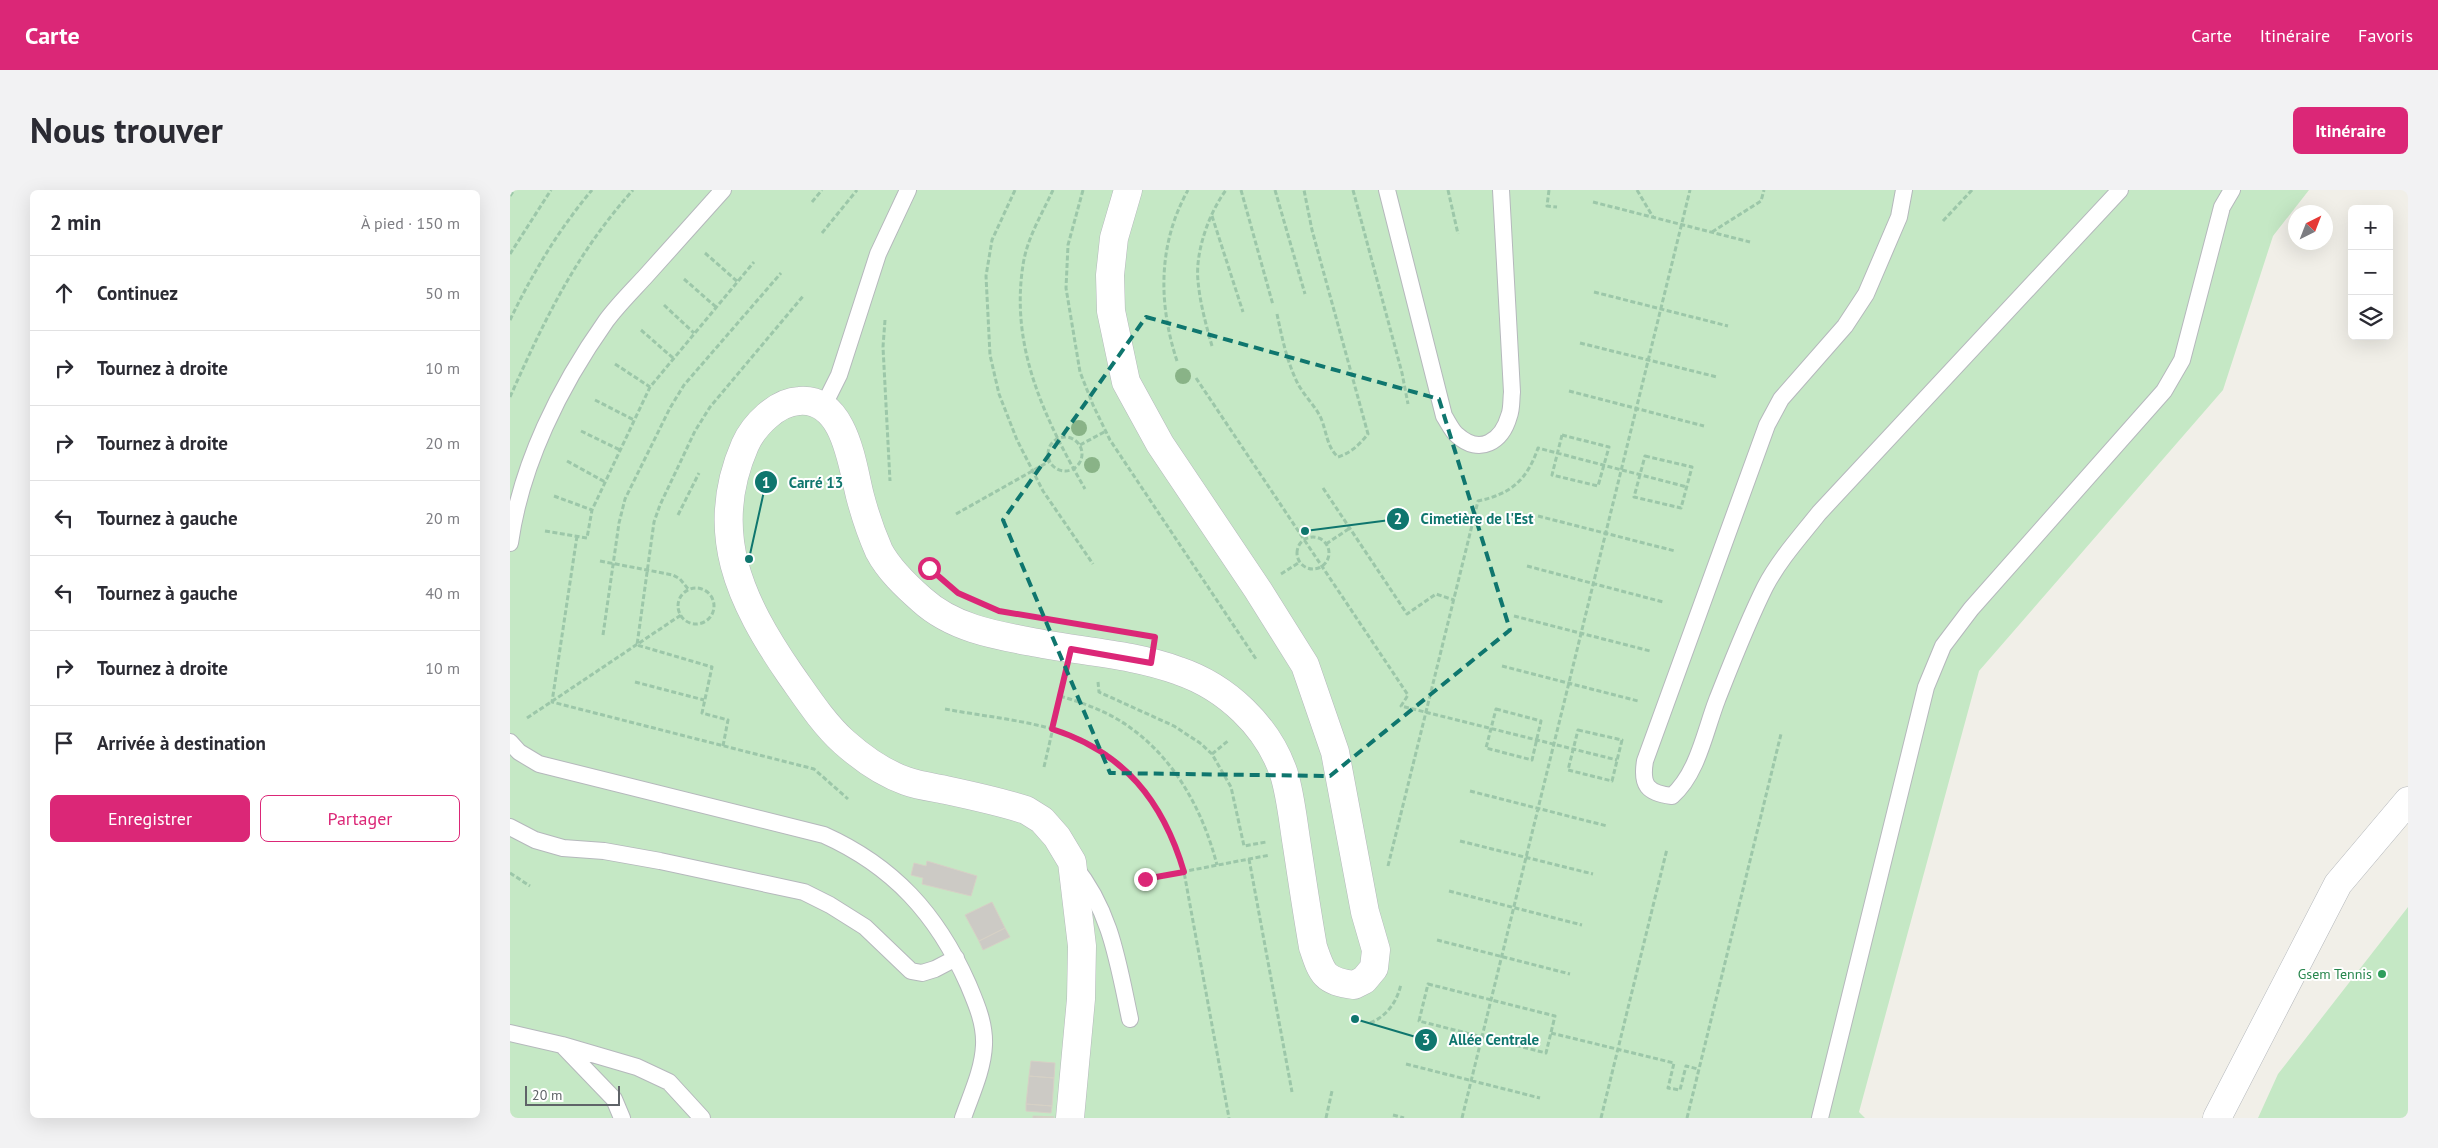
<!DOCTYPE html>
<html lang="fr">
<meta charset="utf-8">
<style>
body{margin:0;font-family:"PT Sans",sans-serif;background:#f2f2f3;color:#2b2b33}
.controls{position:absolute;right:15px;top:15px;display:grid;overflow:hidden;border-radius:8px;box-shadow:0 5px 20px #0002}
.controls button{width:45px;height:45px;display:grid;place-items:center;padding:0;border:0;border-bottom:1px solid #e1e1e2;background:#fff;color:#2b2b33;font:25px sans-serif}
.compass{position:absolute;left:1778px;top:15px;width:45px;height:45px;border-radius:50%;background:#fff;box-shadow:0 5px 20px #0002;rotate:42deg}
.scale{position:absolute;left:15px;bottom:12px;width:95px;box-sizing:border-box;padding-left:5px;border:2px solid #5f6368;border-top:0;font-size:14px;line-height:18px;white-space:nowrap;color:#5f6368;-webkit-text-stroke:4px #fff;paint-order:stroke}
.stop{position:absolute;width:15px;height:15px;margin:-11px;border:4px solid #db2777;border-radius:50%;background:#fff}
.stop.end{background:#db2777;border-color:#fff;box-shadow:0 1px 5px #0008}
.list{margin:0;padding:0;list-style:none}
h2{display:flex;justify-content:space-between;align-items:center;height:65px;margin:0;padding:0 20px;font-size:21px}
h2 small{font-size:16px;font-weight:400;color:#7c7c81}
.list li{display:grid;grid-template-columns:32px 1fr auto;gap:15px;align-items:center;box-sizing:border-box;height:75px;padding:0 20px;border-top:1px solid #e1e1e2}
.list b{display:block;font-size:19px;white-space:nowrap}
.list em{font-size:16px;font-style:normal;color:#7c7c81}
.actions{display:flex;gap:10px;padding:15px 20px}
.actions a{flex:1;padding:11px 0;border:1px solid #db2777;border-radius:8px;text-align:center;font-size:18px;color:#db2777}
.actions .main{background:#db2777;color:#fff}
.icon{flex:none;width:28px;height:28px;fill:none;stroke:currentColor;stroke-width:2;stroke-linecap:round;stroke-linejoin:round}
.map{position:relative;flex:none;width:1898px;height:928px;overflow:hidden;border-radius:8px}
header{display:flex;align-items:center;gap:30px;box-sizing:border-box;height:70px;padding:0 25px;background:#db2777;color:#fff}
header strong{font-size:24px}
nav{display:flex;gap:28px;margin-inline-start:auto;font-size:18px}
.intro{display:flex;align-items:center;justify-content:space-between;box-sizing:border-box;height:120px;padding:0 30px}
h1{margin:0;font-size:35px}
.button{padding:12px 22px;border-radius:8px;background:#db2777;color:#fff;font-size:18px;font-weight:700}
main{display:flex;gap:30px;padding:0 30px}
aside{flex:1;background:#fff;border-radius:8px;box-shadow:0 5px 20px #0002}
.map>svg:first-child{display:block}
.green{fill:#c5e8c5}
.building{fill:#cccac5;stroke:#d6d1c6}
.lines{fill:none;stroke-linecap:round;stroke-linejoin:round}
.lane-casing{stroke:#b5b8bc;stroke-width:18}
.street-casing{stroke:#b5b8bc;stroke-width:29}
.path{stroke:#9cc7a9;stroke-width:3;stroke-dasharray:5 2.5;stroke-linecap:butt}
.lane{stroke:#fff;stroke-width:16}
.street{stroke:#fff;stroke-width:28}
.tree{fill:#89b387}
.route{stroke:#db2777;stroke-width:6}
.marked{fill:none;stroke:#0f766e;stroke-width:4;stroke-dasharray:10 6;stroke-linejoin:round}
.leisure-dot{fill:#2e9e5b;stroke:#fff;stroke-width:2}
.labels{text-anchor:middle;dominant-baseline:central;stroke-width:4;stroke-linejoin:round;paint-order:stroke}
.leisure-label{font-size:14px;fill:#27864d;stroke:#fff;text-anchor:end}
.leader{fill:none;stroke:#0f766e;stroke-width:2}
.callout-dot{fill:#0f766e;stroke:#fff;stroke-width:2}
.mark-label{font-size:15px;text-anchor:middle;font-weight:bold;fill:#fff}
.callout-label{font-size:15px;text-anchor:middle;font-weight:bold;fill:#0f766e;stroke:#fff;stroke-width:4;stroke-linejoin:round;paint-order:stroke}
</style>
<header>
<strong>Carte</strong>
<nav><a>Carte</a><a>Itinéraire</a><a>Favoris</a></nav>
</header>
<div class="intro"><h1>Nous trouver</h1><a class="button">Itinéraire</a></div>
<main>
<aside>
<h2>2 min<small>À pied · 150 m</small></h2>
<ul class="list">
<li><svg class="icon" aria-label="ahead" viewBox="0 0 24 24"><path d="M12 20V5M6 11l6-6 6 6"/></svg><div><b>Continuez</b></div><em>50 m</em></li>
<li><svg class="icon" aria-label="right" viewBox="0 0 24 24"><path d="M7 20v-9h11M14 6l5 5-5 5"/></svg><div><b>Tournez à droite</b></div><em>10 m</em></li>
<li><svg class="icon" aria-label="right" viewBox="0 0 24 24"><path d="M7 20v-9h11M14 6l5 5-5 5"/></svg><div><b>Tournez à droite</b></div><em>20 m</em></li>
<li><svg class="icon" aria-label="left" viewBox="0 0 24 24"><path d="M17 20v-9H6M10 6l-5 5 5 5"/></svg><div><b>Tournez à gauche</b></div><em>20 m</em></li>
<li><svg class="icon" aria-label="left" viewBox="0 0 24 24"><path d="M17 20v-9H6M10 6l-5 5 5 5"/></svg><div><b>Tournez à gauche</b></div><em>40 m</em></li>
<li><svg class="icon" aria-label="right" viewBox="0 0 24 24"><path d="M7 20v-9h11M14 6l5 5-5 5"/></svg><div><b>Tournez à droite</b></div><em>10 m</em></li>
<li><svg class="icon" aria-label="arrive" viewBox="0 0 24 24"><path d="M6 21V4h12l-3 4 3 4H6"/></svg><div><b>Arrivée à destination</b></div></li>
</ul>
<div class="actions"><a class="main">Enregistrer</a><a>Partager</a></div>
</aside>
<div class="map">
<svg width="1898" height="928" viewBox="0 0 1898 928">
<rect width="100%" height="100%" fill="#f1efe8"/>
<path class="green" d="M0,0H1799L1763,46L1713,200L1469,481L1349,922L1355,928H0Z
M1898,717V928H1748L1768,884Z"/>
<path class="building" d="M417,671L467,686L461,706L412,694L413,688L401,685L404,673L416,676Z
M482,712L495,738L469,751L455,725Z
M495,738L500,747L473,760L469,751Z
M521,871L545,873L544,888L519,886Z
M519,886L544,888L542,916L516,914Z
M516,914L542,916L541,923L516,921Z
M523,926L544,927L523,928Z"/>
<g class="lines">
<defs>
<path id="lane" d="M877,0L934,226C938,232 942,241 947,245C970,266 992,251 999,226C1002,219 1001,210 1002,202L991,0
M1394,0L1389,27L1356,104L1335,136L1271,209L1257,235L1135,571C1131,595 1137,603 1162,606C1188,583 1195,541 1207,510C1222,472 1237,433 1255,397C1269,370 1290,347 1309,323L1610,0
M313,217L329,185L368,64L398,0
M0,353C11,274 50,196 96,131C107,116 121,102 134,88C160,59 187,29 213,0
M0,552L9,562L29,574L314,645C383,676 427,724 458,794C466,813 475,833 474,855C473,880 461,905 453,928
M0,637L25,650L53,658L94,661L150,671L294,702L320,715L355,737L401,781L412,783L425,779L446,768
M564,676C601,721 608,773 620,829
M0,843L52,855L127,877L159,892L192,928
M54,857L104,909L112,928
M1310,928L1416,497L1433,456L1461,419L1654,201L1672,170L1712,17L1722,0"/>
<path id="street" d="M560,928L571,809L572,756L562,672L547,647L532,630L516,620C488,611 459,605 431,599C420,597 407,595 396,591C373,583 352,568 334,552C313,533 297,508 280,484C230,411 197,342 235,255C244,235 267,212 289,211C335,207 342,275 350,306C355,325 361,343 369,361C379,380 396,396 412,410C445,440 491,446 533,454C578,462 626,465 669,481C716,497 758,536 774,584C781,607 783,632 787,656C792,689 797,723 803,757C812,784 814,791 844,795L854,790L864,778L866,760L855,722L825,562L795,475L748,400L650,254L616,192L601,121L600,85L604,48L618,0
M1707,928L1828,694L1898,611"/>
</defs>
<use href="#lane" class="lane-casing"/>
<use href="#street" class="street-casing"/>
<path class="path" d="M505,0L482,50L476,86L480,165L489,204L507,250L533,301L583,374
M543,0C532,24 517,48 513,75C500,158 535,229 575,299
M573,0L558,55L556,98L570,182L583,215L600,250L746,469
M731,0L763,115
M765,0L795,104
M843,0L892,183L898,214
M938,0L948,44
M1039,0L1037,16L1047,17
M1127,0L1143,27
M0,6L4,0
M302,12L312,0
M1083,12L1240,52
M702,26L733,122
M1433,31L1462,0
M1202,42L1251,11L1254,0
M312,43L347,0
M195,63L228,92
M0,64L41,0
M174,89L206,117
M1084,102L1218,136
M154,115L184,143
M767,124C772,148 777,172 788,194C794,205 804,215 810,226C817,241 816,256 828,267C841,263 850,254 858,244L802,40L794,0
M0,130C22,84 49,39 82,0
M375,130L373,157L380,291
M131,140L163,168
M1070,153L1207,187
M702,156C696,135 690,113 688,91C685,62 699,23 716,0
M667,171C648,113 648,54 678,0
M105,174L140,197
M686,188L898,505L891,516L1107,570
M1059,201L1194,236
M0,207C35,129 65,65 123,0
M85,210L124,230
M71,241L110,260
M1052,245L1099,257L1088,296L1042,285Z
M538 264a17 17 0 1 1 34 0a17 17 0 1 1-34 0Z
M570,255L596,241
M1135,266L1182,277L1171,318L1124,307Z
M57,271L95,292
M813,298L897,424L926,404L944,410
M44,306L82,320
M446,324L540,271
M168,325L189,283
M1028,326L1165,361
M35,341L77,348L82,320L140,197L244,72
M67,346L42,512L304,579L338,609
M787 363a16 16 0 1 1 32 0a16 16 0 1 1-32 0Z
M816,354L840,338
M90,371L163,385L170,389L179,400
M1017,376L1153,412
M771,384L790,372
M168 416a18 18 0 1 1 36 0a18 18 0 1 1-36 0Z
M1004,426L1140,461
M93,445L109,333L115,309L160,218L174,195L271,83
M992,476L1128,511
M125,492L194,510
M588,492L589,502L664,536L690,553L702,564L721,597L734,656L756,652
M550,506C570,512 590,519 607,529C661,561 692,617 707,675
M435,519C477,527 527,531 566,547C623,570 658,625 674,682L719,928
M986,519L1031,531L1022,570L976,558Z
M17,528L171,425
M1068,540L1112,550L1102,591L1058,580Z
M213,556L218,530L192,523L202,477L127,455L144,332L150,315L185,241L200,217L294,105
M702,564L719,550
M534,577L555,486
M960,601L1097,636
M950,651L1083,684
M739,669L782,902
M878,676L968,311C1001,304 1017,290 1028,258L1177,297
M0,683L20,696
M635,689L760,665
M939,701L1072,735
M927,750L1060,784
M918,794L1045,826L1036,863L909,831Z
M860,833C877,826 887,812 891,794
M1041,843L1164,873L1158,898L1170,900L1176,876L1188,879
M896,874L1030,908
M883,925L894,928
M816,928L822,901
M952,928L1180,0
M1091,928L1157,659
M1177,928L1271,544"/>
<use href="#lane" class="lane"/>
<use href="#street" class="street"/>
</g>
<g class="tree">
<circle cx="673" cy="186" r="8"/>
<circle cx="569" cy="238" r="8"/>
<circle cx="582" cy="275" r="8"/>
</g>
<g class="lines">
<path class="route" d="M419,378L448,403L489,421L645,447L641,473L561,459L542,539C614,562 653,611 674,682L635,689"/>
</g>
<path class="marked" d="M636,127L929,209L1000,440L820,586L600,583L493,330Z"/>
<circle class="leisure-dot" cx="1872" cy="784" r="5"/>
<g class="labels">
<g class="leisure-label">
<text x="1862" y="784">Gsem Tennis</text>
</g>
</g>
<path class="leader" d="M239 369L256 292M795 341L888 329M845 829L916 850"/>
<g class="callout-dot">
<circle cx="239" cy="369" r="5"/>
<circle cx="795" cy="341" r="5"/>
<circle cx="845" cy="829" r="5"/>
<circle cx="256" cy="292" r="12"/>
<circle cx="888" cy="329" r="12"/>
<circle cx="916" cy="850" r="12"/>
</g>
<g class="mark-label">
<text x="256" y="298">1</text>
<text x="888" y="334">2</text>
<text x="916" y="855">3</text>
</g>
<g class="callout-label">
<text x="306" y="298">Carré 13</text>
<text x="967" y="334">Cimetière de l'Est</text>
<text x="984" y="855">Allée Centrale</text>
</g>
</svg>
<div class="controls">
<button>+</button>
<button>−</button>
<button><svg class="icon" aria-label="layers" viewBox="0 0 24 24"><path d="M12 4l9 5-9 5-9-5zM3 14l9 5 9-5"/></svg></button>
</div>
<svg class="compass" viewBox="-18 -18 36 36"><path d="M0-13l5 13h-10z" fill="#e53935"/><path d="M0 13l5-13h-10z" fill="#7c7c81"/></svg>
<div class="scale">20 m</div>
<div class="stop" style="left:419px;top:378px"></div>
<div class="stop end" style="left:635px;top:689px"></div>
</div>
</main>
